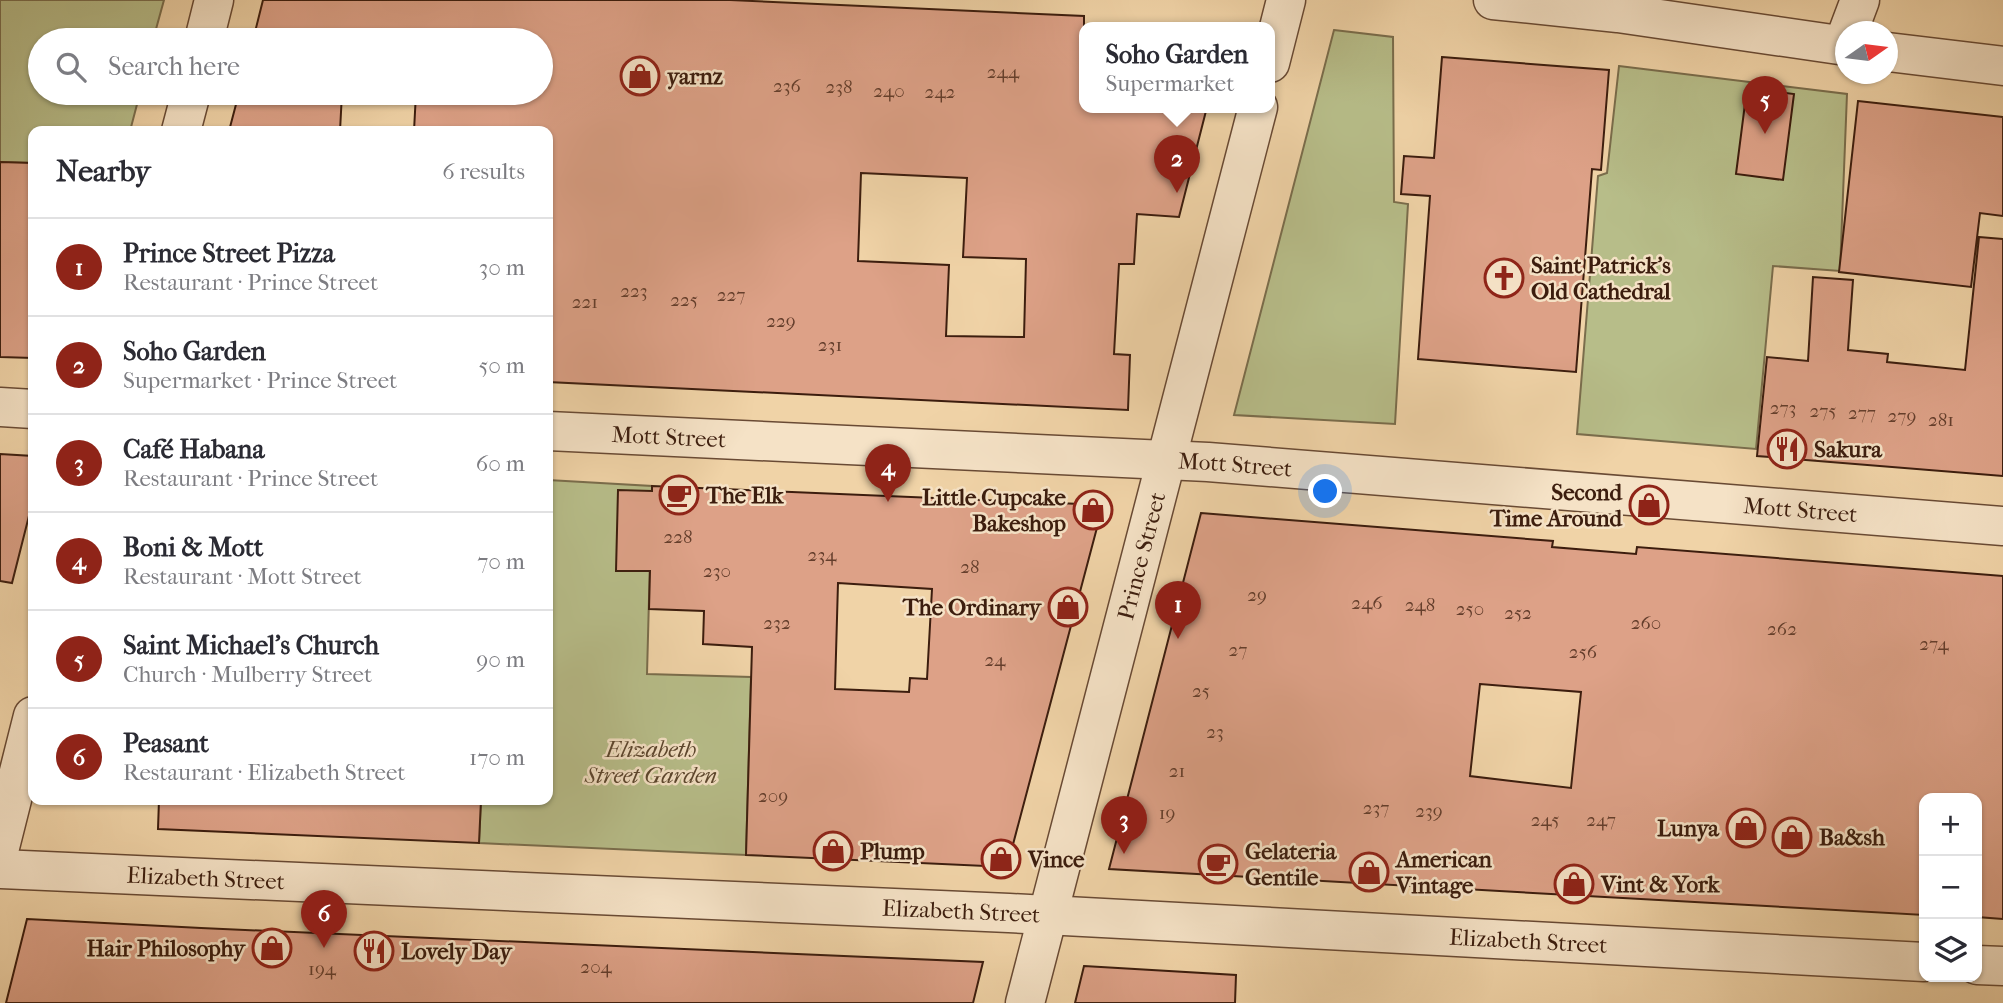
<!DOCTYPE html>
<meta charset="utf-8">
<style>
body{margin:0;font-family:"IM FELL French Canon",serif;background:#f2f2f3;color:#2b2b33}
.controls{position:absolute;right:21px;bottom:21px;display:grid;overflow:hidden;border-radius:14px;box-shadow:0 2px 5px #0004}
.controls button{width:63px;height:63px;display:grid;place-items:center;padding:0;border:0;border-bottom:2px solid #e1e1e2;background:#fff;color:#2b2b33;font:35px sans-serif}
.compass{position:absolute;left:1835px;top:21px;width:63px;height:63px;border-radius:50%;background:#fff;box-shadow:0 2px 5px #0004;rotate:76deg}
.you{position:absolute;left:1326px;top:492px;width:24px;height:24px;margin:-18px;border:5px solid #fff;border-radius:50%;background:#1a73e8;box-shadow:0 0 0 10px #1a73e833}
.badge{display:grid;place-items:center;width:46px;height:46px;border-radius:50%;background:#8f2418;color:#fff;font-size:23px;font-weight:700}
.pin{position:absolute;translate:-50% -58px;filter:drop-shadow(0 2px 4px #0008)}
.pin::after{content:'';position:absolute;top:37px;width:24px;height:21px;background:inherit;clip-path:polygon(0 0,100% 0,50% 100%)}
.popup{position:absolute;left:1079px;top:22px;width:196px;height:91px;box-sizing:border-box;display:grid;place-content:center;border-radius:14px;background:#fff;filter:drop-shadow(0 2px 5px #0005);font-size:23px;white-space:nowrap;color:#7c7c81}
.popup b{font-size:26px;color:#2b2b33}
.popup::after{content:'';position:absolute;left:50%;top:100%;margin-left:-14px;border:14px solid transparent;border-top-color:#fff}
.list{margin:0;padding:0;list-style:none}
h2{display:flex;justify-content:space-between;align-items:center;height:91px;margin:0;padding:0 28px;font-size:30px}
h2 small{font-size:23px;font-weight:400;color:#7c7c81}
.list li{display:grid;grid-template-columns:46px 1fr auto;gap:21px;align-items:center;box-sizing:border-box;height:98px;padding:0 28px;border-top:2px solid #e1e1e2}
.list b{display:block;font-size:26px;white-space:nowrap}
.list p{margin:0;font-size:23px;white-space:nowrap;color:#7c7c81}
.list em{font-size:23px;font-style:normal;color:#7c7c81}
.icon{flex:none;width:38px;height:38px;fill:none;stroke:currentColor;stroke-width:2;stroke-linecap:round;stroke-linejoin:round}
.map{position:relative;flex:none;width:2003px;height:1003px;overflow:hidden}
.search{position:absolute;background:#fff;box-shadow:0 2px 5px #0004;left:28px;top:28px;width:525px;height:77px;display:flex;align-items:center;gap:18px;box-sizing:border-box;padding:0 24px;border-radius:38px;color:#7c7c81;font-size:26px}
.panel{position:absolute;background:#fff;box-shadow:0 2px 5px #0004;left:28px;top:126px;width:525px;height:679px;border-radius:14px}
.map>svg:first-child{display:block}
.green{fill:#b7bd89;stroke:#7a6d4c;stroke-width:2}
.building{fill:#dda187;stroke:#3c1d0e;stroke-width:2;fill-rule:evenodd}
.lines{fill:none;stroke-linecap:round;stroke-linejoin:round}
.minor-casing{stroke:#694a34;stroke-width:41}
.minor{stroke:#f5e2c6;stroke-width:38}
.labels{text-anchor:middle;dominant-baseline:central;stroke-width:5;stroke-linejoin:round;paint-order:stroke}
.number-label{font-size:19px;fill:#643e2c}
.poi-label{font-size:23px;font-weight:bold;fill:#3c1d0e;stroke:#f5e2c6;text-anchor:start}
.street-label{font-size:23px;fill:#3c1d0e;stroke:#f5e2c6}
.park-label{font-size:23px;font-style:italic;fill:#5b452d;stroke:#f5e2c6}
</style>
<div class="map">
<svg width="2003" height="1003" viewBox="0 0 2003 1003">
<rect width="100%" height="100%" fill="#f0d3a7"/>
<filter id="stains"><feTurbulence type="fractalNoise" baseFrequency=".00286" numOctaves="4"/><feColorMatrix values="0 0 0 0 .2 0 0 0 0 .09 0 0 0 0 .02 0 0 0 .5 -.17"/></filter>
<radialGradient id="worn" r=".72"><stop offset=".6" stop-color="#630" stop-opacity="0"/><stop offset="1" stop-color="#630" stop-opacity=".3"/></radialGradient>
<path class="green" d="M0,0H164L153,40H40V93H140L130,131H33V163L0,162Z
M1334,30L1393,37L1394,202L1408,204L1395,424L1234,415Z
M1619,66L1847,94L1840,271L1773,266L1756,449L1577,434L1598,176L1607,173Z
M548,480L652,486L647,674L751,677L746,855L479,843L481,800H548Z"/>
<path class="building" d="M263,0H730L1084,16V107H1207L1179,217L1137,214L1134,264H1119L1114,354L1130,355L1128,410L548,382V131H414L416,93H541V40H253ZM861,173L967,178L963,257L1026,259L1024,337L946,336L949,265L858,261Z
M1442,57L1609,70L1601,170L1592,169L1576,372L1418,359L1430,196L1401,194L1404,156L1434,158Z
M1747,88L1794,94L1783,180L1736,174Z
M239,93H342L340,131H229Z
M1858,101L2003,117V216L1980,213L1971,287L1839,272Z
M0,162L33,163V358L0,357Z
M1979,237L2003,239V476L1757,456L1767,357L1808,361L1813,277L1853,280L1848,350L1888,354L1887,362L1965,370Z
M0,454L33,456V500L12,583L0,581Z
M652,486L1103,505L1007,867L746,855L752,647L703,644L704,611L649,609L650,571H616L618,490L652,491ZM838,583L932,589L927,679L910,678L909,692L835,689Z
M1201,513L1553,541L1552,547L1636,554L1637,547L2003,576V919L1977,917V798H1924V915L1109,869ZM1480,684L1581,692L1571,788L1470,776Z
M159,800H481L479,843L158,829Z
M27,919L201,928L983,962L973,1003H6Z
M1084,966L1236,975L1235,1003H1075Z"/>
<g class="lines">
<defs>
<g id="minor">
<path d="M1493,0L1618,13L1846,46"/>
<path d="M1848,32L1860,0"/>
<path d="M204,40L214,0"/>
<path d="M1888,52L2003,66"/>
<path d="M1270,63L1286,0"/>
<path d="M181,131L191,93"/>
<path d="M0,407L33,409"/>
<path id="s1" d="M548,431L1208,462L2003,526"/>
<path d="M0,847L33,716"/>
<path id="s2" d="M0,869L1009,913L1924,962"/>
<path d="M1977,965L2003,966"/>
<path id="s3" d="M1025,1003L1258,107"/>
</g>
</defs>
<use href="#minor" class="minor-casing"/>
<use href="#minor" class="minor"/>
</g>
<defs>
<symbol id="shop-ring" viewBox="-11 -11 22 22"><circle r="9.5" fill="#f5e2c6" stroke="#8f2418" stroke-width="1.5"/><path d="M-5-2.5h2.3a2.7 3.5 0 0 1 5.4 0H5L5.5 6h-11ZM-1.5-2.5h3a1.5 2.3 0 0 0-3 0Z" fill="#8f2418"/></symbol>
<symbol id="church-ring" viewBox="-11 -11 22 22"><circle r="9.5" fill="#f5e2c6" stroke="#8f2418" stroke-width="1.5"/><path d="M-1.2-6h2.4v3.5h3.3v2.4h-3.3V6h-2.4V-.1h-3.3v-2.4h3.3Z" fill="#8f2418"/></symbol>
<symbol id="restaurant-ring" viewBox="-11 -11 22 22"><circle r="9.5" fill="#f5e2c6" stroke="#8f2418" stroke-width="1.5"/><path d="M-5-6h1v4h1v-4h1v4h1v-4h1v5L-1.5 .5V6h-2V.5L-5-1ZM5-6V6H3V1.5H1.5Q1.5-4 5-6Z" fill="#8f2418"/></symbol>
<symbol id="cafe-ring" viewBox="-11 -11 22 22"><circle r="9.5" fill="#f5e2c6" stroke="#8f2418" stroke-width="1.5"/><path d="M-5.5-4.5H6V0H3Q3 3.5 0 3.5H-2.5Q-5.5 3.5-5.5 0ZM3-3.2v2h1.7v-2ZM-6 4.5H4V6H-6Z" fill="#8f2418"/></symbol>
</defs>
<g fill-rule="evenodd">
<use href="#shop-ring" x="618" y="54" width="44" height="44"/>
<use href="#church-ring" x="1482" y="256" width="44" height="44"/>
<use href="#restaurant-ring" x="1765" y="427" width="44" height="44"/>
<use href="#cafe-ring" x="657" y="473" width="44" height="44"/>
<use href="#shop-ring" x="1627" y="483" width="44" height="44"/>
<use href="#shop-ring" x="1071" y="488" width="44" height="44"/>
<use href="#shop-ring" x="1046" y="585" width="44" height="44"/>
<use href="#shop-ring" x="1724" y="806" width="44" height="44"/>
<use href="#shop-ring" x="1770" y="815" width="44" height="44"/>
<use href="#shop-ring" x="811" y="829" width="44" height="44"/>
<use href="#shop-ring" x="979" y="837" width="44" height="44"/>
<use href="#cafe-ring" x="1196" y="842" width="44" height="44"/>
<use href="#shop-ring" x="1347" y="850" width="44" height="44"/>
<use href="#shop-ring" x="1552" y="862" width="44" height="44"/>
<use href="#shop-ring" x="250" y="926" width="44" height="44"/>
<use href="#restaurant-ring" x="352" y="929" width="44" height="44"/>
</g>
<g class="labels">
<g class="number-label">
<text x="1003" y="72">244</text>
<text x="787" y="86">236</text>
<text x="839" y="87">238</text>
<text x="889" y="91">240</text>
<text x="940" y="92">242</text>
<text x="634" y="291">223</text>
<text x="731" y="295">227</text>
<text x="684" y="300">225</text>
<text x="585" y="302">221</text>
<text x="781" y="321">229</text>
<text x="830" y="345">231</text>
<text x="1783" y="408">273</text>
<text x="1823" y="411">275</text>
<text x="1862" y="413">277</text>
<text x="1902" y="416">279</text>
<text x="1941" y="420">281</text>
<text x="678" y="537">228</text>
<text x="822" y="555">234</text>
<text x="970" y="567">28</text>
<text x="717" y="571">230</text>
<text x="1257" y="595">29</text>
<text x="1367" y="603">246</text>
<text x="1420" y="605">248</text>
<text x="1470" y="609">250</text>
<text x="1518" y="613">252</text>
<text x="777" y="623">232</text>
<text x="1646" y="623">260</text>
<text x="1782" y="629">262</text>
<text x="1934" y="644">274</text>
<text x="1238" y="650">27</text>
<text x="1583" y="652">256</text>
<text x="995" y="660">24</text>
<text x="1201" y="691">25</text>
<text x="1215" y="732">23</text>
<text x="1177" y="771">21</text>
<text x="773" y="796">209</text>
<text x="1376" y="808">237</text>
<text x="1429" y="811">239</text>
<text x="1167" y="813">19</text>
<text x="1545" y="820">245</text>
<text x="1601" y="820">247</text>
<text x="596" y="967">204</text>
<text x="322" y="969">194</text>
</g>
<g class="poi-label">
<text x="667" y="76">yarnz</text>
<text x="1531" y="265">Saint Patrick's<tspan x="1531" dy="26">Old Cathedral</tspan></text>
<text x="1814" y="449">Sakura</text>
<text x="1622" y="492" text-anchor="end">Second<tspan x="1622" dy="26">Time Around</tspan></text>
<text x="706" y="495">The Elk</text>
<text x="1066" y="497" text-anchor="end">Little Cupcake<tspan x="1066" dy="26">Bakeshop</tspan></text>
<text x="1041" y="607" text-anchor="end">The Ordinary</text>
<text x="1719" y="828" text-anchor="end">Lunya</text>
<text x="1819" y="837">Ba&amp;sh</text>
<text x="860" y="851">Plump</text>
<text x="1245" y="851">Gelateria<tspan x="1245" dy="26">Gentile</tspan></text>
<text x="1028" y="859">Vince</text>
<text x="1396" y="859">American<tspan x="1396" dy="26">Vintage</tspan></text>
<text x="1601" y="884">Vint &amp; York</text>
<text x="245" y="948" text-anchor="end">Hair Philosophy</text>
<text x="401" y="951">Lovely Day</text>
</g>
<g class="street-label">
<text stroke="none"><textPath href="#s1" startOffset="121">Mott Street</textPath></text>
<text stroke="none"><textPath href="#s1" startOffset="688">Mott Street</textPath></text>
<text stroke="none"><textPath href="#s1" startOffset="1255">Mott Street</textPath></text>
<text stroke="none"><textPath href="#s3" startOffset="462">Prince Street</textPath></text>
<text stroke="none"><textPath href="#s2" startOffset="206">Elizabeth Street</textPath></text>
<text stroke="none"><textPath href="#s2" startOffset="962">Elizabeth Street</textPath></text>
<text stroke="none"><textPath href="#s2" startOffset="1530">Elizabeth Street</textPath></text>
</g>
<g class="park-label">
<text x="651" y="749">Elizabeth<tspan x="651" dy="26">Street Garden</tspan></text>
</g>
</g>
<rect width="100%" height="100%" filter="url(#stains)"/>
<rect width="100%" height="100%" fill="url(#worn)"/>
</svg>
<div class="controls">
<button>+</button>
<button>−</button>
<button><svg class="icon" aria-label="layers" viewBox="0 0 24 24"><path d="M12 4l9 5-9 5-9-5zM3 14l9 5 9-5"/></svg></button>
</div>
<svg class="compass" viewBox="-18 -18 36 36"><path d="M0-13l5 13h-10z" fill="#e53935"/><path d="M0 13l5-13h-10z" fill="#7c7c81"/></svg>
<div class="you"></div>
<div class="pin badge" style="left:1178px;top:639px">1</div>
<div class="pin badge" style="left:1177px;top:193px">2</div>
<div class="popup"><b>Soho Garden</b>Supermarket</div>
<div class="pin badge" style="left:1124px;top:854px">3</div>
<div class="pin badge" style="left:888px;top:502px">4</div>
<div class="pin badge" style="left:1765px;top:134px">5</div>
<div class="pin badge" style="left:324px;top:948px">6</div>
<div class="search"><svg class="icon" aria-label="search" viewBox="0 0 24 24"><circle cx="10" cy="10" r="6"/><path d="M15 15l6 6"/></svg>Search here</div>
<section class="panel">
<h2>Nearby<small>6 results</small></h2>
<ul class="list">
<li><span class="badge">1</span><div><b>Prince Street Pizza</b><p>Restaurant · Prince Street</p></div><em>30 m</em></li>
<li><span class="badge">2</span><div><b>Soho Garden</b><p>Supermarket · Prince Street</p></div><em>50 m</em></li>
<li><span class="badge">3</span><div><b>Café Habana</b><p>Restaurant · Prince Street</p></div><em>60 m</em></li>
<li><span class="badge">4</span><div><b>Boni &amp; Mott</b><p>Restaurant · Mott Street</p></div><em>70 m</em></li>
<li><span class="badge">5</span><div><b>Saint Michael's Church</b><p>Church · Mulberry Street</p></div><em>90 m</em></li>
<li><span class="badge">6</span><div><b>Peasant</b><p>Restaurant · Elizabeth Street</p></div><em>170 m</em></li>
</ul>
</section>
</div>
